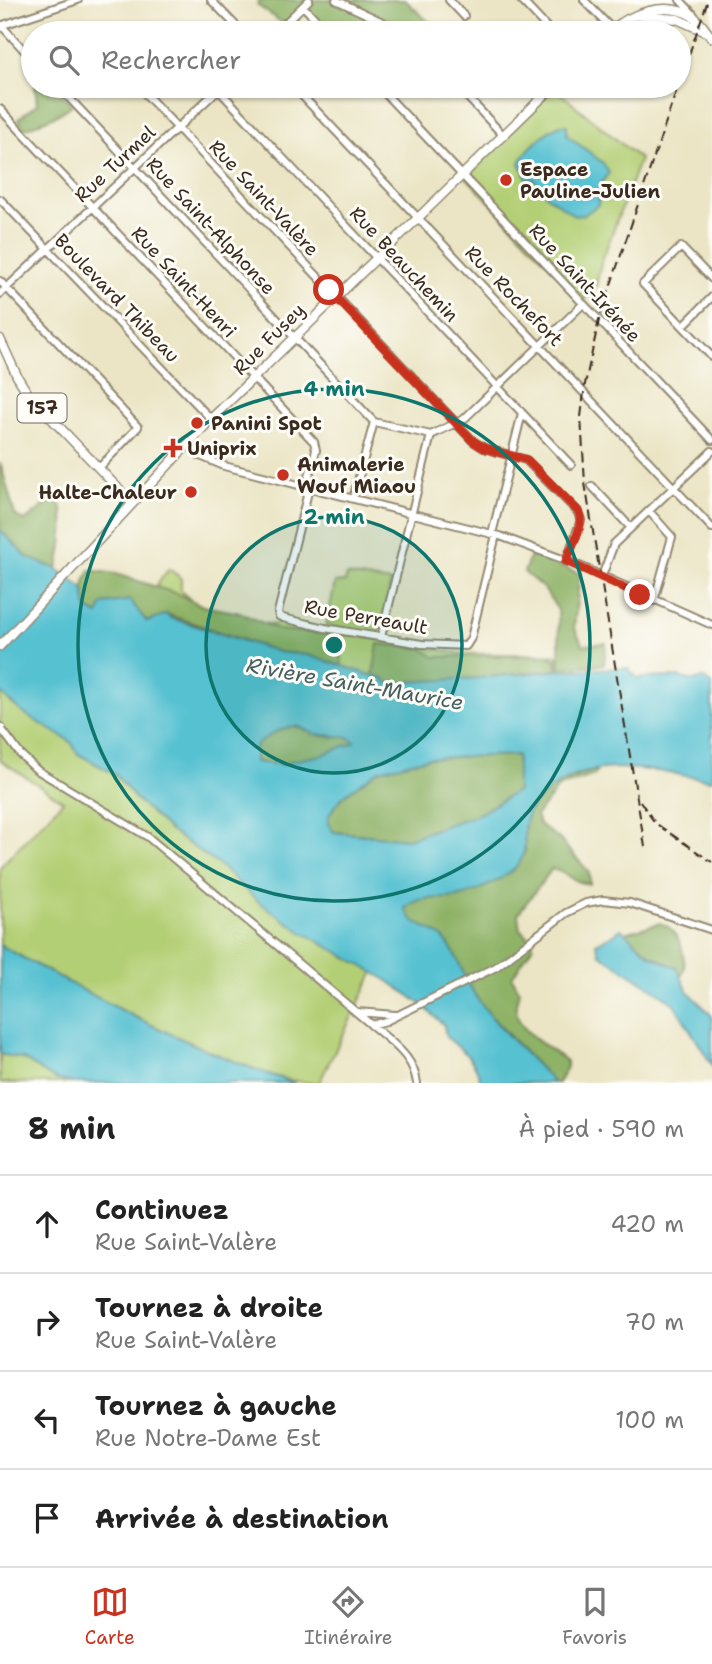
<!DOCTYPE html>
<html lang="fr">
<meta charset="utf-8">
<style>
body{margin:0;font-family:"Shantell Sans",sans-serif;background:#f2f2f2;color:#222}
.stop{position:absolute;width:21px;height:21px;margin:-16px;border:5px solid #c8321e;border-radius:50%;background:#fff}
.stop.end{background:#c8321e;border-color:#fff;box-shadow:0 2px 7px #0008}
.list{margin:0;padding:0;list-style:none}
h2{display:flex;justify-content:space-between;align-items:center;height:91px;margin:0;padding:0 28px;font-size:30px}
h2 small{font-size:23px;font-weight:400;color:#767676}
.list li{display:grid;grid-template-columns:46px 1fr auto;gap:21px;align-items:center;box-sizing:border-box;height:98px;padding:0 28px;border-top:2px solid #e0e0e0}
.list b{display:block;font-size:26px;white-space:nowrap}
.list p{margin:0;font-size:23px;white-space:nowrap;color:#767676}
.list em{font-size:23px;font-style:normal;color:#767676}
.icon{flex:none;width:38px;height:38px;fill:none;stroke:currentColor;stroke-width:2;stroke-linecap:round;stroke-linejoin:round}
.map{position:relative;flex:none;width:712px;height:1083px;overflow:hidden}
.search{position:absolute;background:#fff;box-shadow:0 2px 5px #0004;left:21px;right:21px;top:21px;height:77px;display:flex;align-items:center;gap:18px;box-sizing:border-box;padding:0 24px;border-radius:38px;color:#767676;font-size:26px}
.sheet{height:483px;background:#fff}
nav{display:flex;justify-content:space-around;align-items:center;box-sizing:border-box;height:98px;border-top:2px solid #e0e0e0;background:#fff;font-size:19px;color:#767676}
nav a{display:grid;justify-items:center;gap:4px}
nav .on{color:#c8321e}
.map>svg:first-child{display:block}
.green{fill:#b3cf75;stroke:#777c4a;stroke-width:2}
.forest{fill:#8eb266;stroke:#646e42;stroke-width:2}
.water{fill:#56c1d1;stroke:#487678;stroke-width:2;fill-rule:evenodd}
.lines{fill:none;stroke-linecap:round;stroke-linejoin:round}
.minor-casing{stroke:#938872;stroke-width:10}
.major-casing{stroke:#938872;stroke-width:11}
.minor{stroke:#fff;stroke-width:6}
.major{stroke:#fff;stroke-width:8}
.rail{stroke:#3b2a1e;stroke-width:2;stroke-dasharray:10 5;stroke-linecap:butt}
.route{stroke:#c8321e;stroke-width:9}
.ring{fill:none;stroke:#0f766e;stroke-width:3.5}
.poi-dot{fill:#c8321e;stroke:#fdfcf7;stroke-width:2.5}
.labels{text-anchor:middle;dominant-baseline:central;stroke-width:6;stroke-linejoin:round;paint-order:stroke}
.shield{fill:#fdfcf7;stroke:#75695f;stroke-width:2}
.shield-label{font-size:18px;font-weight:bold;fill:#3b2a1e}
.street-label{font-size:19px;fill:#3b2a1e;stroke:#fdfcf7}
.poi-label{font-size:19px;font-weight:bold;fill:#3b2a1e;stroke:#fdfcf7;text-anchor:start}
.water-label{font-size:21px;font-style:italic;fill:#445f5d;stroke:#fdfcf7}
.centre{fill:#0f766e;stroke:#fdfcf7;stroke-width:3.5}
.ring-label{font-size:21px;text-anchor:middle;font-weight:bold;fill:#0f766e;stroke:#fdfcf7;stroke-width:6;stroke-linejoin:round;paint-order:stroke}
</style>
<div class="map">
<svg width="712" height="1083" viewBox="0 0 712 1083">
<rect width="100%" height="100%" fill="#fdfcf7"/>
<filter id="ink" filterUnits="userSpaceOnUse"><feTurbulence type="fractalNoise" baseFrequency=".0143" numOctaves="2"/><feDisplacementMap in="SourceGraphic" scale="14" xChannelSelector="R" yChannelSelector="G"/><feConvolveMatrix kernelMatrix="1 2 1 2 8 2 1 2 1" color-interpolation-filters="sRGB"/></filter>
<filter id="wash" filterUnits="userSpaceOnUse"><feTurbulence type="fractalNoise" baseFrequency=".00686" numOctaves="4" result="noise"/><feDisplacementMap in="SourceGraphic" scale="28" xChannelSelector="R" yChannelSelector="G"/><feGaussianBlur stdDeviation="1.57" result="paint"/><feColorMatrix in="noise" values="0 0 0 0 0 0 0 0 0 0 0 0 0 0 0 0 0 1.4 0 .05"/><feComposite in="paint" operator="in"/></filter>
<g filter="url(#wash)">
<rect width="100%" height="100%" fill="#ebe5c5"/>
<path class="green" d="M554,88L640,159L601,263L595,289L583,300L466,177Z
M169,569L181,578V591L198,607L231,617L275,625L277,622L459,653L558,655L559,673L389,686L276,654L154,588Z
M347,575L391,582L379,637L326,626L335,583L345,582Z
M0,693L71,742L78,754L115,774L135,798L169,830L223,868L259,902L302,932L374,972L319,1083C284,1083 258,1071 226,1058C148,1027 74,986 0,945V867L63,801L0,760Z
M0,1054L23,1059L55,1079L101,1083H0Z"/>
<path class="forest" d="M260,0H405L441,33H326L302,8L284,24L257,5Z
M35,86H54L72,105L57,115L24,129L18,119L37,104Z
M0,462L15,515L25,521L52,500L56,498C69,509 62,553 57,569L28,558L0,530Z
M531,554L580,574L574,628L583,645L606,643L604,664L560,668L558,610L544,589L524,572Z
M90,570L116,574L178,594L203,606L241,613L278,630L331,634L341,646L342,668L307,655L279,652L166,614L147,622L99,616L87,609C83,594 82,584 90,570Z
M378,644L421,648L435,657L548,655L556,660L557,670L478,678L388,683L384,679L373,676Z
M291,726C304,726 311,735 323,736C335,738 347,734 356,742L322,755L292,761L284,765L255,762V747C266,735 276,731 291,726Z
M518,755L517,791L481,813L408,839L334,832L328,824L329,815L342,797L379,770L428,758Z
M597,770L595,775L559,787L536,815L539,824L559,839L589,872L590,884C576,884 568,873 552,869L518,914L520,929L532,940L533,946L512,977L520,992C503,1025 543,1043 566,1061L567,1067L558,1083H554L487,1012L466,983L442,937L409,919L405,908C423,894 436,899 457,896C485,892 509,873 525,852C525,845 524,837 524,830C526,793 567,778 597,770Z
M660,923C664,925 668,926 671,929C681,938 688,963 682,975H679L677,968L651,955L625,933Z"/>
<path class="water" d="M560,125H567V135L603,163L609,173L600,185L598,205L585,214L575,216L547,196L534,179H527L520,163C525,150 547,130 560,125Z
M0,530L28,558L57,569L84,589L87,609L98,615L103,604L130,600L147,622L166,614L171,618L279,652L307,655L384,679L388,683L478,678L562,670L628,668L637,678L678,677L694,681L702,678L712,684V780C659,773 593,752 548,792C541,797 533,803 529,811C516,836 537,852 509,873C496,882 476,892 461,896C438,902 426,892 405,908C413,927 427,925 442,937C458,952 464,980 477,998C499,1029 528,1055 554,1083H481C477,1061 463,1050 446,1037L444,1025L421,1004L387,980L302,932L259,902L223,868L169,830L135,798L115,774L78,754L71,742L23,713L0,693ZM298,726L314,734L348,737L355,742L322,755L291,761L284,765L255,762V747C267,735 281,727 298,726ZM517,755V791L481,813L408,839L334,832L328,824L329,815L342,797L379,770L428,758Z
M621,929L650,955L677,968L687,990L712,1016V1065L674,1004L664,996L600,954L596,943L613,935Z
M0,945C96,998 191,1050 295,1083H74L55,1079L23,1059L0,1054Z"/>
</g>
<g filter="url(#ink)">
<g class="lines">
<defs>
<path id="minor" d="M211,0L243,33
M336,0L406,33
M449,0L464,16
M521,0L552,33
M584,0L612,29
M680,0L694,15
M303,6L329,33
M1,25L33,60
M0,26L78,0
M275,33L309,0
M58,86L374,422L353,499
M138,86L473,441L484,448L526,460L577,511L581,520L566,561
M215,86L571,465
M293,86L712,528
M378,86L712,440
M457,86L503,135
M0,109L314,442L316,450L306,487
M0,199L211,419
M712,279L681,247L643,284L712,357
M0,281L138,427L99,468
M0,294L222,86
M683,326L712,297
M374,422L431,435
M187,445L200,456L224,466L500,536L573,563L712,625
M592,486L631,528
M309,488L278,612L279,616L283,618L325,628L422,644L466,646L471,638L496,535
M649,511L672,537L654,601
M492,534L522,413
M602,576L614,544L712,451
M381,637L431,435L464,419L583,304
M0,727L20,754L37,770L148,837L387,1038C402,1051 414,1062 417,1083
M357,1012L395,1015
M371,1025L386,1021L496,967L566,913L586,903L603,900L630,903L712,930"/>
<path id="major" d="M636,16L677,19L704,31
M608,33C630,13 666,0 694,17C701,22 706,31 712,38
M0,339L17,376L28,394L132,503
M0,646L214,416L554,86
M0,728H1"/>
</defs>
<use href="#minor" class="minor-casing"/>
<use href="#major" class="major-casing"/>
<use href="#minor" class="minor"/>
<use href="#major" class="major"/>
<path class="rail" d="M679,83L708,0
M640,801L655,823L712,862
M645,847L585,483L581,417L585,384L599,320L678,86"/>
</g>
</g>
<g class="lines" filter="url(#ink)">
<path class="route" d="M329,290L473,441L484,448L527,460L578,511C586,524 571,547 566,561L640,595"/>
</g>
<circle cx="334" cy="645" r="128" fill="#0f766e" fill-opacity=".12"/>
<g class="ring">
<circle cx="334" cy="645" r="128"/>
<circle cx="334" cy="645" r="256"/>
</g>
<g class="poi-dot">
<circle cx="506" cy="180" r="7"/>
<circle cx="197" cy="423" r="7"/>
<path d="M169.5 437.5h7v7h7v7h-7v7h-7v-7h-7v-7h7z"/>
<circle cx="283" cy="475" r="7"/>
<circle cx="191" cy="492" r="7"/>
</g>
<g class="labels">
<rect class="shield" x="17.5" y="393.5" width="49" height="29" rx="5"/>
<g class="shield-label">
<text x="42" y="408">157</text>
</g>
<g class="street-label">
<text transform="translate(115 164) rotate(-43)">Rue Turmel</text>
<text transform="translate(264 198) rotate(47)">Rue Saint-Valère</text>
<text transform="translate(211 226) rotate(47)">Rue Saint-Alphonse</text>
<text transform="translate(404 264) rotate(47)">Rue Beauchemin</text>
<text transform="translate(184 282) rotate(47)">Rue Saint-Henri</text>
<text transform="translate(585 283) rotate(47)">Rue Saint-Irénée</text>
<text transform="translate(514 296) rotate(46)">Rue Rochefort</text>
<text transform="translate(117 298) rotate(46)">Boulevard Thibeau</text>
<text transform="translate(269 339) rotate(-45)">Rue Fusey</text>
<text transform="translate(366 617) rotate(10)">Rue Perreault</text>
</g>
<g class="poi-label">
<text x="520" y="169">Espace<tspan x="520" dy="22">Pauline-Julien</tspan></text>
<text x="211" y="423">Panini Spot</text>
<text x="187" y="448">Uniprix</text>
<text x="297" y="464">Animalerie<tspan x="297" dy="22">Wouf Miaou</tspan></text>
<text x="177" y="492" text-anchor="end">Halte-Chaleur</text>
</g>
<g class="water-label">
<text transform="translate(355 684) rotate(10)">Rivière Saint-Maurice</text>
</g>
</g>
<circle cx="334" cy="645" r="10" class="centre"/>
<g class="ring-label">
<text x="334" y="396">4 min</text>
<text x="334" y="524">2 min</text>
</g>
</svg>
<div class="stop" style="left:329px;top:290px"></div>
<div class="stop end" style="left:640px;top:595px"></div>
<div class="search"><svg class="icon" aria-label="search" viewBox="0 0 24 24"><circle cx="10" cy="10" r="6"/><path d="M15 15l6 6"/></svg>Rechercher</div>
</div>
<section class="sheet">
<h2>8 min<small>À pied · 590 m</small></h2>
<ul class="list">
<li><svg class="icon" aria-label="ahead" viewBox="0 0 24 24"><path d="M12 20V5M6 11l6-6 6 6"/></svg><div><b>Continuez</b><p>Rue Saint-Valère</p></div><em>420 m</em></li>
<li><svg class="icon" aria-label="right" viewBox="0 0 24 24"><path d="M7 20v-9h11M14 6l5 5-5 5"/></svg><div><b>Tournez à droite</b><p>Rue Saint-Valère</p></div><em>70 m</em></li>
<li><svg class="icon" aria-label="left" viewBox="0 0 24 24"><path d="M17 20v-9H6M10 6l-5 5 5 5"/></svg><div><b>Tournez à gauche</b><p>Rue Notre-Dame Est</p></div><em>100 m</em></li>
<li><svg class="icon" aria-label="arrive" viewBox="0 0 24 24"><path d="M6 21V4h12l-3 4 3 4H6"/></svg><div><b>Arrivée à destination</b></div></li>
</ul>
</section>
<nav>
<a class="on"><svg class="icon" aria-label="map" viewBox="0 0 24 24"><path d="M3 6l6-2 6 2 6-2v14l-6 2-6-2-6 2zM9 4v14M15 6v14"/></svg>Carte</a>
<a><svg class="icon" aria-label="directions" viewBox="0 0 24 24"><path d="M12 3l9 9-9 9-9-9zM9 14v-3h6M13 9l2 2-2 2"/></svg>Itinéraire</a>
<a><svg class="icon" aria-label="saved" viewBox="0 0 24 24"><path d="M7 4h10v16l-5-4-5 4z"/></svg>Favoris</a>
</nav>
